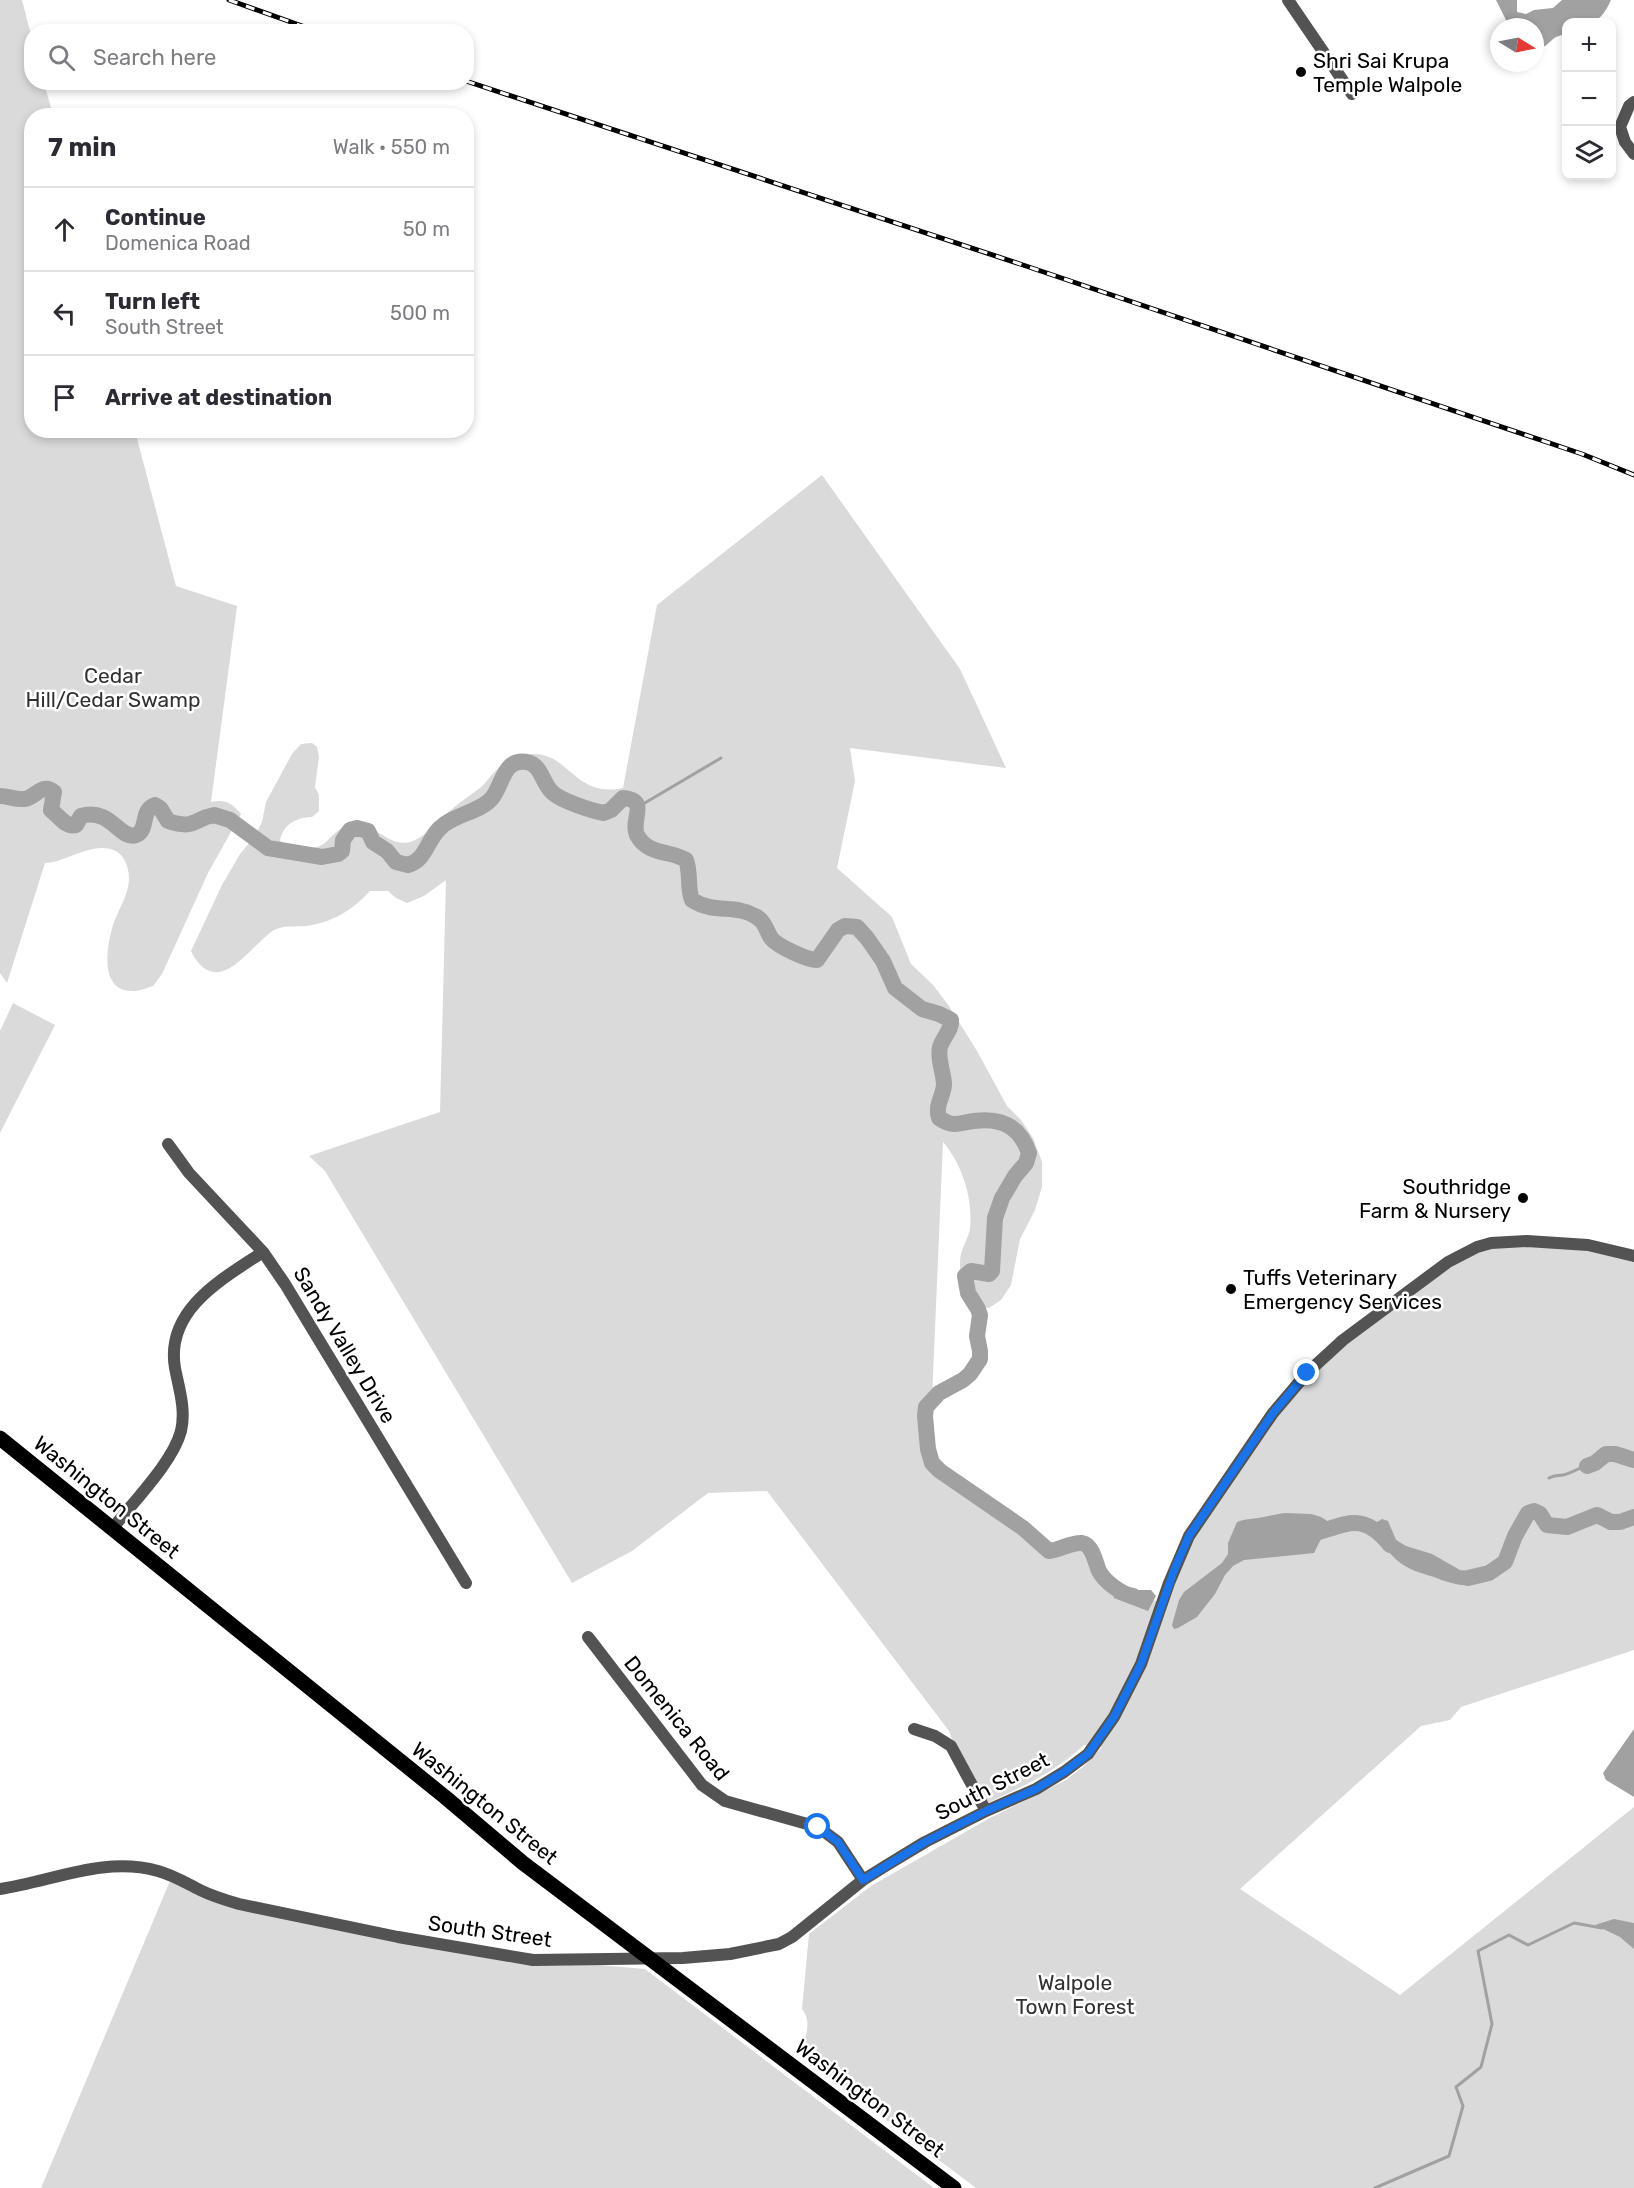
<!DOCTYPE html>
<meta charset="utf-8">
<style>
body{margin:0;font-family:Rubik,sans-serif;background:#f2f2f3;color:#2b2b33}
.controls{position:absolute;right:18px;top:18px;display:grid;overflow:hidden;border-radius:12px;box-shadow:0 3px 9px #0003}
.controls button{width:54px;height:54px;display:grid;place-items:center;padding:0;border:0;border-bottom:2px solid #e1e1e2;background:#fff;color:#2b2b33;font:30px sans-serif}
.compass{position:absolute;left:1490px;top:18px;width:54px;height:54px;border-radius:50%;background:#fff;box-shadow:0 3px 9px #0003;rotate:100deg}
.stop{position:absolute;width:18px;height:18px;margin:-14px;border:4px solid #1a73e8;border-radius:50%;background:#fff}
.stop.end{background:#1a73e8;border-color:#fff;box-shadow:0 2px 6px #0008}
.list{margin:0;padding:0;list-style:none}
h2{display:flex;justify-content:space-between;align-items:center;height:78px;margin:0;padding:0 24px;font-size:26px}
h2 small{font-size:20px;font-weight:400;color:#7c7c81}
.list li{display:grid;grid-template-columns:39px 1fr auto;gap:18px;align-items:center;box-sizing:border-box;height:84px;padding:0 24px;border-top:2px solid #e1e1e2}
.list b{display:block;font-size:22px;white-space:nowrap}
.list p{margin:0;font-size:20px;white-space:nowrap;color:#7c7c81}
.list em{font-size:20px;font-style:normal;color:#7c7c81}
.icon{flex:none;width:33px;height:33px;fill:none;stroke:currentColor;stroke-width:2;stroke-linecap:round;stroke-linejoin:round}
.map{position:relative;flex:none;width:1634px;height:2188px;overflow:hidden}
.search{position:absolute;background:#fff;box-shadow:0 3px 9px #0003;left:24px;top:24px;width:450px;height:66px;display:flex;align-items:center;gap:15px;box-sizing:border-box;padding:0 21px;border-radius:24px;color:#7c7c81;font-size:22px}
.panel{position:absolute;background:#fff;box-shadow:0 3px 9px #0003;left:24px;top:108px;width:450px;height:330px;border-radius:24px}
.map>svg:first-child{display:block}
.green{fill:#dadada}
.water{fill:#a1a1a1}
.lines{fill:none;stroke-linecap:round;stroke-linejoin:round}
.stream{stroke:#a1a1a1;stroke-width:3}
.river{stroke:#a1a1a1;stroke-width:16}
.minor{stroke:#535353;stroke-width:12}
.major{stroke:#000;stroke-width:15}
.rail-casing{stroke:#000;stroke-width:5}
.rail{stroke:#fff;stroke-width:3;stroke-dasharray:9;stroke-linecap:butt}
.route{stroke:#1a73e8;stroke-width:8}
.poi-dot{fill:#000;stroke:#fff;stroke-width:2}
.labels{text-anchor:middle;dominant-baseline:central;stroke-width:5;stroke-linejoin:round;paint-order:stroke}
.poi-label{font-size:21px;fill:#000;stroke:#fff;text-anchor:start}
.park-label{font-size:21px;fill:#313131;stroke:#fff}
.street-label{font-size:21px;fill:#000;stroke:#fff}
</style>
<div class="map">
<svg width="1634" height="2188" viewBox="0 0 1634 2188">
<rect width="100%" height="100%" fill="#fff"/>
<path class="green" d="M0,0H22L31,35L32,82L44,83L53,115L32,116V430L135,431L176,586L237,606L211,802C225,799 232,803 241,814L208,873L162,974L153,986C146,988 138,992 131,991C98,990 107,943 114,922C119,909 129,893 129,879C129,868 125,856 116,851C94,840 67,862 45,863L7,983L0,973Z
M822,475L960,669L1006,768L850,748L855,781L837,868L892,917L911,964L933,985L949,1006L977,1051L1007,1106L1021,1120L1033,1138L1042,1162V1187L1035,1210L1020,1239L1011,1285L1001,1300L989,1308L975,1306C965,1292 957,1271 961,1254C963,1245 969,1237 970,1228C973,1198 962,1164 943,1142L932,1399C920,1417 925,1456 940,1471L1023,1528L1049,1551C1059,1550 1075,1539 1085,1544C1095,1550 1095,1565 1101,1573C1116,1594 1139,1594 1162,1603L1181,1552L1307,1373L1448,1262L1508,1241L1634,1256V1650L1461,1707L1450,1720L1421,1726L1240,1889L1400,1995L1634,1807V2188H976L799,2054C805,2039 813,2023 802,2009L809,1934L871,1886L988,1819L1066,1780L1083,1767L1102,1747L1084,1745C1053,1774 1015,1790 977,1808L949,1731L767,1491L708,1493L632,1551L572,1583L325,1171L309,1156L440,1112L446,880L424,896L407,903L396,898L388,891H370C353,910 331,923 306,926C294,927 284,925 274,930C258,940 234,975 214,972C203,971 195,960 191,951L222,885L240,854L255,836L262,822L266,802L292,754L301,744L312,743L317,747L319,757L315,787L319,795V811L312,817C297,817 282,825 280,841C293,848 316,853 327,841C334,834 339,828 349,825C372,817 388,851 413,841C428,835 440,820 452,809C461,801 471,795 481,787C485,784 487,780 490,777C498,767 511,757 524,755C569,746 571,799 623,788L657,605Z
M13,1003L55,1025L0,1133V1031Z
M172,1876L213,1896L554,1961L645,1969L934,2188H41Z"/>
<path class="water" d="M1496,0H1517V12L1526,14L1534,10L1553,8L1562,0H1611C1599,26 1593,22 1566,22V34C1562,35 1556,36 1552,40C1545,46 1545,49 1535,45V27H1512L1507,22Z
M1285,1513L1311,1514L1321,1517L1329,1522L1330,1534L1321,1539L1314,1553L1244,1560L1233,1566L1225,1575L1215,1594L1197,1617L1178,1628L1174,1629L1172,1625L1179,1600L1184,1592L1222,1563L1228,1554V1543L1237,1522C1245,1519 1250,1519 1258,1518C1267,1517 1275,1514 1285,1513Z
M1382,1519L1388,1521L1396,1540L1406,1546L1432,1554L1460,1570L1489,1573C1476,1593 1452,1584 1434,1577C1425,1574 1415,1572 1407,1567C1392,1559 1375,1539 1377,1522Z
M1116,1583L1133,1590H1151L1156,1596L1148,1611L1114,1598L1112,1590Z
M1634,1729V1797L1606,1780L1603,1773Z
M1614,1919L1634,1923V1949L1620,1937L1595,1925Z"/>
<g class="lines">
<path class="stream" d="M638,807L721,758
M1549,1478C1555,1475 1557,1476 1563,1475C1572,1473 1578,1468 1587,1466
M1375,2188L1449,2156L1463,2106L1456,2087L1481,2067L1492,2024L1478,1951L1509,1935L1528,1945L1574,1923L1602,1928"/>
<path class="river" d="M0,796C8,796 16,800 24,799C36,798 41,782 54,792L51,810C59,816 66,828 76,825L81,816C111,807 120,841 136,835C149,830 140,810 155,805L160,808L168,821C195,830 193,819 214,815L230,820L268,848L322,857L338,854L342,851L343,840L350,830L357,828L368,831L373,842L387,851L396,862L408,865C426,860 427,840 440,828C454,814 481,812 492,798C503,785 503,758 527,762C542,765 542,784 553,793C562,801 592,811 604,813L611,810L623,798C650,800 630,820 637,835C648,856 671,850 686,860C691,873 687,888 692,900C714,914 735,904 755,916C765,921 766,930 771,938C777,946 807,960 817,960L838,930L845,926L857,927L867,938L883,961L895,988L922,1009L939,1014L951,1020C952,1030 943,1037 940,1047C937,1060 944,1072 944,1085C943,1097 935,1105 939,1118C954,1128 958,1123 974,1121C1002,1117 1020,1127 1029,1153L1026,1163L1015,1176L1002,1198L995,1218L992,1271L989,1274L971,1271L965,1276L968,1293L978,1309L980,1315L977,1336L980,1351V1359L970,1374L963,1380L939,1393L926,1407L925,1416L928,1449L932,1463L940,1471L1023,1528L1049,1551C1060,1550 1071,1542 1082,1543C1093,1545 1095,1562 1099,1571C1105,1582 1121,1594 1133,1596
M1587,1466L1595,1463L1606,1454H1615L1634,1460
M1309,1535C1346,1525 1362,1510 1390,1545
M1468,1578L1489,1573L1505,1562L1515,1536L1528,1513L1534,1511L1540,1514L1547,1525L1567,1527L1597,1515L1611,1522H1620L1634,1517"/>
<path class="minor" d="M1288,0L1352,94
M1634,102L1629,106L1620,127L1625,142L1634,154
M168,1144L189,1173L263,1252L285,1284L466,1583
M113,1528C133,1502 173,1462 181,1431C186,1409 179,1389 175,1368C165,1310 222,1279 263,1252
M588,1637L702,1785L725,1801L818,1827L838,1842L863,1880
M914,1729L935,1736L951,1746L986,1811
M0,1889C53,1881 104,1856 158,1871C173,1875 186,1883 200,1890C212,1896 225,1900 239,1904L398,1937L533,1960L683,1958L730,1954L779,1944L792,1937L863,1880L887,1865L925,1842L986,1811L1036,1789L1064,1772L1088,1754L1114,1717L1141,1664L1169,1583L1189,1536L1273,1413L1307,1373L1343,1340L1448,1262L1477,1247L1491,1243L1527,1241L1588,1245L1634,1256"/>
<path class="major" d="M0,1438L445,1797L523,1863L954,2188"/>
<defs>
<path id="rail" d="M229,0L319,32
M466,81L1020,264L1582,454L1634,475"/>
</defs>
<use href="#rail" class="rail-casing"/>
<use href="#rail" class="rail"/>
</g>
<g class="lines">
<path class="route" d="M818,1827L838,1842L863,1880L925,1842L986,1811L1036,1789L1064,1772L1088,1754L1114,1717L1141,1664L1175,1568L1189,1536L1273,1413L1307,1373"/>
</g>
<g class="poi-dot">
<circle cx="1301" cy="72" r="6"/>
<circle cx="1523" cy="1198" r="6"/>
<circle cx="1231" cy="1289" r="6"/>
</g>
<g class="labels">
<g class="poi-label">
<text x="1313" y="60">Shri Sai Krupa<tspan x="1313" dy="24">Temple Walpole</tspan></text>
<text x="1511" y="1186" text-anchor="end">Southridge<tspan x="1511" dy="24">Farm &amp; Nursery</tspan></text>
<text x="1243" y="1277">Tuffs Veterinary<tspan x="1243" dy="24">Emergency Services</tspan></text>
</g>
<g class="park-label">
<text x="113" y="675">Cedar<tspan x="113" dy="24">Hill/Cedar Swamp</tspan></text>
<text x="1075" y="1982">Walpole<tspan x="1075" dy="24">Town Forest</tspan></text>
</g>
<g class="street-label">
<text transform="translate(345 1345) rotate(59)">Sandy Valley Drive</text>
<text transform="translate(107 1497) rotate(39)">Washington Street</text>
<text transform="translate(677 1718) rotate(51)">Domenica Road</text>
<text transform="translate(992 1786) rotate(-27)">South Street</text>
<text transform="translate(485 1803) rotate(39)">Washington Street</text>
<text transform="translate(490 1931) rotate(8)">South Street</text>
<text transform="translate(870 2098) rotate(37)">Washington Street</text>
</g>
</g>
</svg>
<div class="controls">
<button>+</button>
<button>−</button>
<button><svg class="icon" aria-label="layers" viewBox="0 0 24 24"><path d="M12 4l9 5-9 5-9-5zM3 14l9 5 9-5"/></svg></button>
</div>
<svg class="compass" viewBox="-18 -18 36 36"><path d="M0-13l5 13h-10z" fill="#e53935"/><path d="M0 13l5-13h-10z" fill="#7c7c81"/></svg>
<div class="stop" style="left:818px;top:1827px"></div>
<div class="stop end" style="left:1307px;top:1373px"></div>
<div class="search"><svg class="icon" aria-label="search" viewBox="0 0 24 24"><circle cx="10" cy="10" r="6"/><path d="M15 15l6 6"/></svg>Search here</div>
<section class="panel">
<h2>7 min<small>Walk · 550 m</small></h2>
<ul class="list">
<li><svg class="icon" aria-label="ahead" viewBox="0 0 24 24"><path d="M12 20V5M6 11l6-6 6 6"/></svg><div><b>Continue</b><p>Domenica Road</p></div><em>50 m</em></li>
<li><svg class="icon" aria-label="left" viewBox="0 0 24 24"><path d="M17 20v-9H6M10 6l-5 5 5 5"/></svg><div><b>Turn left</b><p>South Street</p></div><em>500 m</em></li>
<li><svg class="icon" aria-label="arrive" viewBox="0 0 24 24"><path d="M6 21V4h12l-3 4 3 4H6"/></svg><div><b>Arrive at destination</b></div></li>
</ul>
</section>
</div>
